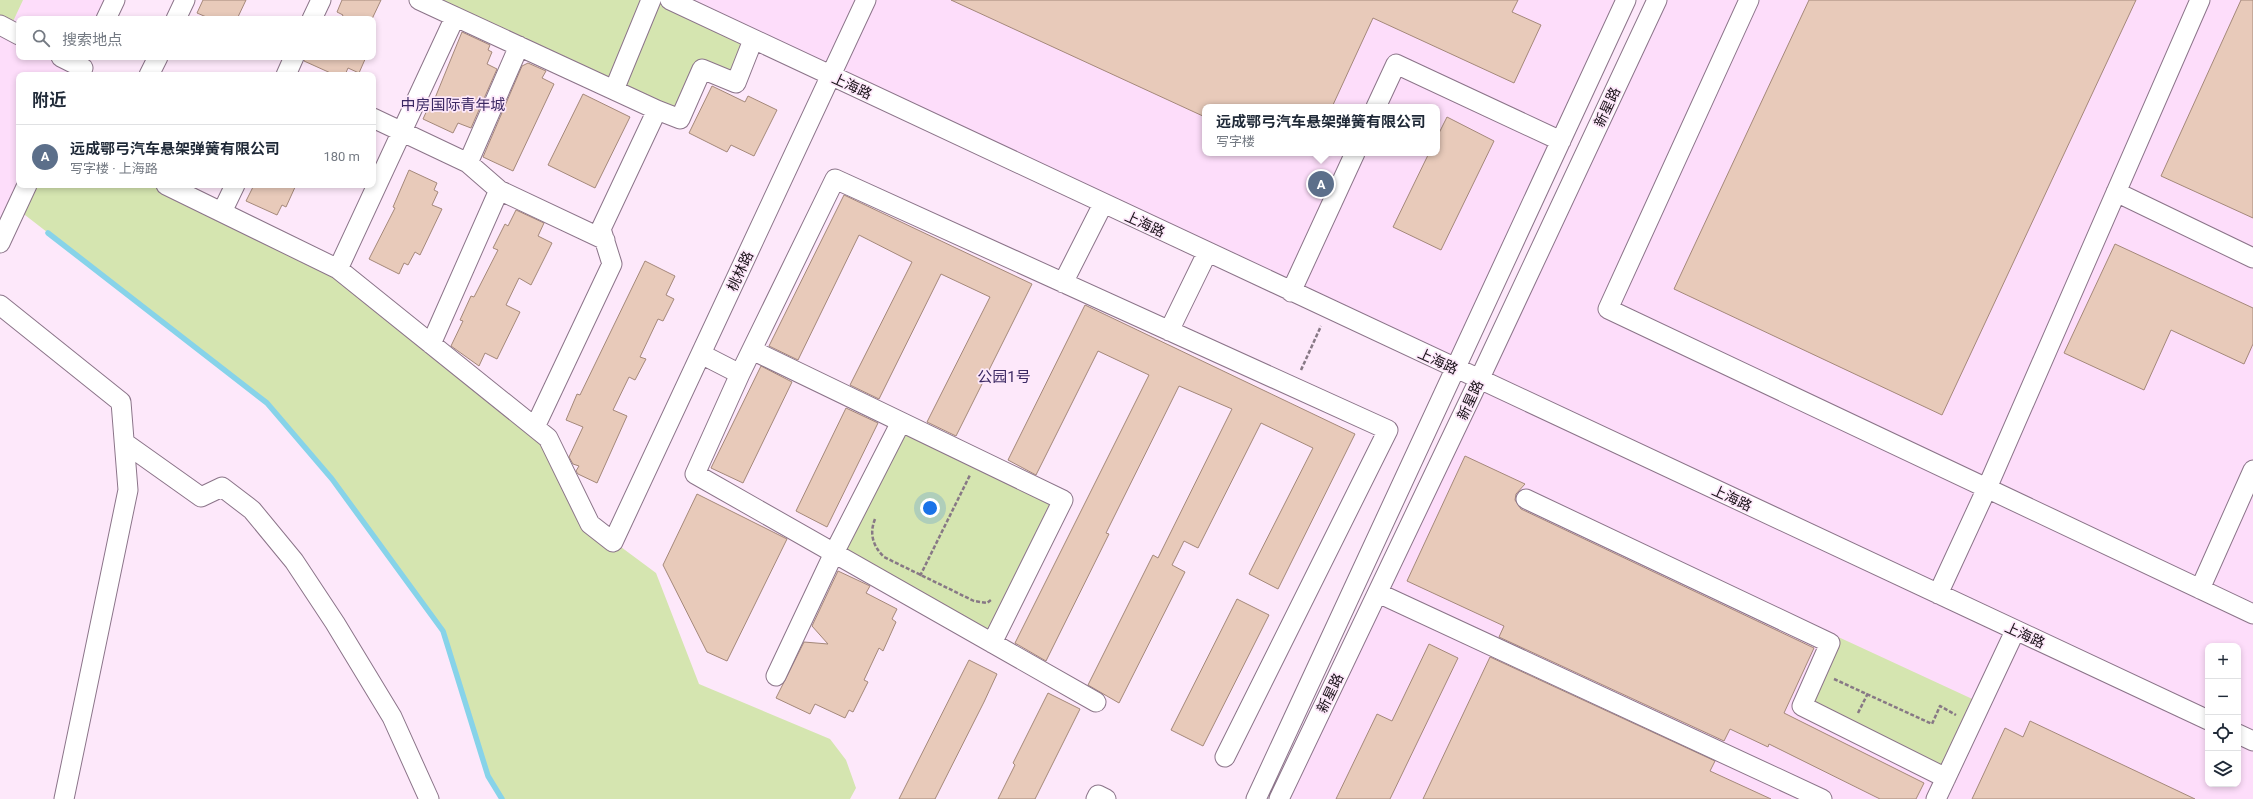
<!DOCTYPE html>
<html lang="zh">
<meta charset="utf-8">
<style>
body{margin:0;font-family:Roboto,"Noto Sans SC",sans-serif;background:#f2f2f3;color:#1f2937}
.controls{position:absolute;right:12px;bottom:12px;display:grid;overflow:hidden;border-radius:8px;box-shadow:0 2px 6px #0003}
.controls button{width:36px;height:36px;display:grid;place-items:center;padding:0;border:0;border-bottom:1px solid #e0e1e3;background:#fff;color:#1f2937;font:20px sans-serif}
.you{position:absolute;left:930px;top:508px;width:14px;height:14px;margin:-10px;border:3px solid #fff;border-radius:50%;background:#1a73e8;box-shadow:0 0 0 6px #1a73e833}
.badge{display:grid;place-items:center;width:26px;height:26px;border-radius:50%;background:#111827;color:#fff;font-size:13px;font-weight:700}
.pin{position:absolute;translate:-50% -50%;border:2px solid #fff;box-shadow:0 1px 4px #0006}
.popup{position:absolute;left:1202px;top:104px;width:238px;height:52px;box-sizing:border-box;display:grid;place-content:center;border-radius:8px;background:#fff;filter:drop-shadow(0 1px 3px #0005);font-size:13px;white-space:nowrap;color:#747a83}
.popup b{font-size:15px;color:#1f2937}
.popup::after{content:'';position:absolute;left:50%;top:100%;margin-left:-8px;border:8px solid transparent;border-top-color:#fff}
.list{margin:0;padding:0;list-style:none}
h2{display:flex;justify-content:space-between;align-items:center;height:52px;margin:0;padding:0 16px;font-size:17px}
h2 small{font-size:13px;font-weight:400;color:#747a83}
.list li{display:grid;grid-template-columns:26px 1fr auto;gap:12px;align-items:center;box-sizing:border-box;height:64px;padding:0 16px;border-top:1px solid #e0e1e3}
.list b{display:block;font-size:15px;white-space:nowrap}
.list p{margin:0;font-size:13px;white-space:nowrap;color:#747a83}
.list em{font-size:13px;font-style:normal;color:#747a83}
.icon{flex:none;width:22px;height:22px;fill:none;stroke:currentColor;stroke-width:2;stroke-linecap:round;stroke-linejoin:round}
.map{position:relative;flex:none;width:2253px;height:799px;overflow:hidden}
.search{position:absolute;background:#fff;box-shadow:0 2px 6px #0003;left:16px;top:16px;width:360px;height:44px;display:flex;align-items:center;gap:10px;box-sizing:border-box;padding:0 14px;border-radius:8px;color:#747a83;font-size:15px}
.panel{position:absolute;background:#fff;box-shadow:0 2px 6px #0003;left:16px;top:72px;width:360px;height:116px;border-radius:8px}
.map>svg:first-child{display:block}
.built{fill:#fdddfa;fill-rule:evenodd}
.green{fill:#d5e5b0}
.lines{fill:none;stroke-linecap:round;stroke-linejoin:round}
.stream{stroke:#87d3e9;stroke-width:5.5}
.building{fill:#e8caba;stroke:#a4887a}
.minor-casing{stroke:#8b7489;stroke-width:21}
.path{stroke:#877885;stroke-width:2.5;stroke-dasharray:4 2;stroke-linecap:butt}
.minor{stroke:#fff;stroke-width:19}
.labels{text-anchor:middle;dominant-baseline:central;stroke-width:3.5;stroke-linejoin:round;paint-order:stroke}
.street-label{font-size:14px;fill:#181017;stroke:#fde8fa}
.neighbourhood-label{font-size:15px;fill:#3b2863;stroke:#fde8fa}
</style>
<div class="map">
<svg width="2253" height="799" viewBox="0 0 2253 799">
<rect width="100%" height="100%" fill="#fde8fa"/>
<path class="built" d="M0,0H115L106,19H19V57H88L79,75H19V185L0,244Z
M669,0H1628L1455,369ZM1205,107H1437V153H1205Z
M1657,0H2253V799H1285ZM2208,646H2238V784H2208Z"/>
<path class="green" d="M0,0H23L9,30L0,25Z
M419,0H669L753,40L736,83L702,69L680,119Z
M27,185H166L338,269L548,438L590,524L656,573L699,684L830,739L846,760L856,788L850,799H502L488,776L443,631L332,479L267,403L16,208Z
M901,422L1063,500L992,643L834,553Z
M1834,635L1981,703L1946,778L1802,706Z"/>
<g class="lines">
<path class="stream" d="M48,233L267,403L332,479L443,631L488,776L502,799"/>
</g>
<path class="building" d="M203,0H246L237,19H211L197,13Z
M342,0H381L372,19H341L343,15L337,12Z
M951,0H1518L1512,12L1541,25L1514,83L1373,18L1332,107H1205V117Z
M1809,0H2136L1942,415L1674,289Z
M2241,0H2253V218L2161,176Z
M462,32L490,45L488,50L492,52L487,64L497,69L471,128L458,123L453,133L423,119L433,97L435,98Z
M305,57H366L359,73L348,68L345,75H335L304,61Z
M528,63L546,71L542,78L554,84L513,171L483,157L522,66Z
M712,86L745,102L748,96L777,110L754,156L731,145L727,152L689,133Z
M583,94L630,117L595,188L548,165Z
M1447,117L1494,141L1441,250L1393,227L1429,153H1437V137Z
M409,170L437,183L434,190L438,192L432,205L442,209L420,255L415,252L408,265L404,263L399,274L369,259L395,208L393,207Z
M254,185H296L286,207L282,205L277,215L246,201Z
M844,195L1032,284L956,436L927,422L990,297L941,274L879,399L850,385L912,262L859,235L798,360L769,346Z
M516,210L544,223L538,236L552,243L531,285L519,278L506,305L520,312L497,359L485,353L479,366L451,346L463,321L460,320L471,296L474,297L498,250L493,248L505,224L508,226Z
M2115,244L2253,308V344L2244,364L2171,330L2144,390L2064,353Z
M645,261L675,276L666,295L674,299L663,321L658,319L640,357L646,359L635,380L629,377L613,410L627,416L597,483L578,474L576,471L579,466L573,464L569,457L583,427L566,420L577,394L580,395Z
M1085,305L1355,434L1278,589L1249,574L1313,448L1261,423L1198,548L1184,541L1172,565L1185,572L1119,703L1088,685L1153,555L1158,558L1232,409L1179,386L1106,533L1109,534L1046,661L1015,643L1149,375L1098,351L1036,475L1008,460Z
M761,366L792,382L743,483L711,468Z
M846,408L878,423L827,527L796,511Z
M1465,456L1525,484L1516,494L1515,500L1521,509L1814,648L1784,713L1924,783L1916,799H1880L1769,744L1768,747L1730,729L1724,741L1499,637L1504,626L1407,581Z
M697,494L787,539L727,661L707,652L663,565Z
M838,571L870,586L866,593L897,609L892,619L896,622L883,651L879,648L864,680L868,682L853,712L849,710L845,718L815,704L810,714L776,698L804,642L828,644L812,626Z
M1237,599L1269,615L1203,746L1171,730Z
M1429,644L1458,658L1390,799H1336L1377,714L1392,721Z
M1490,657L1715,761L1710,771L1771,799H1423Z
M969,660L997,674L984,702L935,799H899Z
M1048,693L1080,709L1035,799H998L1015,765L1013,763Z
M2030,721L2195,799H1972L2005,728L2023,737Z"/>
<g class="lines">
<defs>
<path id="minor" d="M419,0L657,110L601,229L612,264L535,427
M670,0L2208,720
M1749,0L1608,309L2253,614
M106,19L115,0
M176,19L185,0
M312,19L321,0
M0,25L19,35
M61,57L83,68
M149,75L158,57
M286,75L294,57
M614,90L651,0
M1376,107L1396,64L1561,141
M657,110L680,119L702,69L736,83L753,40
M373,118L468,163
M166,185L338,269L548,438L590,524L613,542L866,0
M499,190L605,240
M2116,192L2253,258
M222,212L235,185
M0,243L27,185
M338,269L455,17
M1063,283L1103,204
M1291,292L1355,153
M0,305L121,402L128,490L64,799
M1169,331L1207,253
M431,344L499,190L468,163L519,46
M752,350L1063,500L992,643
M701,354L740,374L835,179L1388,430L1225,757
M740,374L695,474L1096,702
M125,443L201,497L222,487L252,510L294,561L335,623L392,717L429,799
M1526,499L1830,643L1802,706L1946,778
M2200,589L2253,470
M1378,593L1822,799
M1938,594L1987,488L2200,0
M776,676L834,553L901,422
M2238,734L2253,741
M1096,799L1098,795L1106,799
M1256,799L1626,0
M1279,799L1479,380L1657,0
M1936,799L2015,631"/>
</defs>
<use href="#minor" class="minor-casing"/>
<path class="path" d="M1301,370L1321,326
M875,519C869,534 873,546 884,557L974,601L987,603L992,599
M920,576L970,475
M1834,679L1932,724L1940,706L1956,715
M1858,713L1868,693"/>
<use href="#minor" class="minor"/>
</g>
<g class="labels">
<g class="street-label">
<text transform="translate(852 86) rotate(25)">上海路</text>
<text transform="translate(1607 107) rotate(-65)">新星路</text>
<text transform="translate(1145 224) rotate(25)">上海路</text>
<text transform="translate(740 271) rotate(-65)">桃林路</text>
<text transform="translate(1438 361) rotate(25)">上海路</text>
<text transform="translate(1470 400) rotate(-65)">新星路</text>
<text transform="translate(1732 498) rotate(25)">上海路</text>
<text transform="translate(2025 635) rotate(25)">上海路</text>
<text transform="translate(1330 693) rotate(-64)">新星路</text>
</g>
<g class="neighbourhood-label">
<text x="453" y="105">中房国际青年城</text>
<text x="1004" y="377">公园1号</text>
</g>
</g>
</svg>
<div class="controls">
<button>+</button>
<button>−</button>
<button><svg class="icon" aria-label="locate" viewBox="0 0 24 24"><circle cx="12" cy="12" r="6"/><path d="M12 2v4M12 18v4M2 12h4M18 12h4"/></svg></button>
<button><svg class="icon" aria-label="layers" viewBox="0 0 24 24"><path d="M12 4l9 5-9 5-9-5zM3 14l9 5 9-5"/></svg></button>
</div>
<div class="you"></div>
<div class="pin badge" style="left:1321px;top:184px;background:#5c6f8a">A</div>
<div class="popup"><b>远成鄂弓汽车悬架弹簧有限公司</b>写字楼</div>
<div class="search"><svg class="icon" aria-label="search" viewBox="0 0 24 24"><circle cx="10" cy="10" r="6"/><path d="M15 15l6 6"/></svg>搜索地点</div>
<section class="panel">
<h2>附近<small></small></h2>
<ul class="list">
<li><span class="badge" style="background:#5c6f8a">A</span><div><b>远成鄂弓汽车悬架弹簧有限公司</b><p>写字楼 · 上海路</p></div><em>180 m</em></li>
</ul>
</section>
</div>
